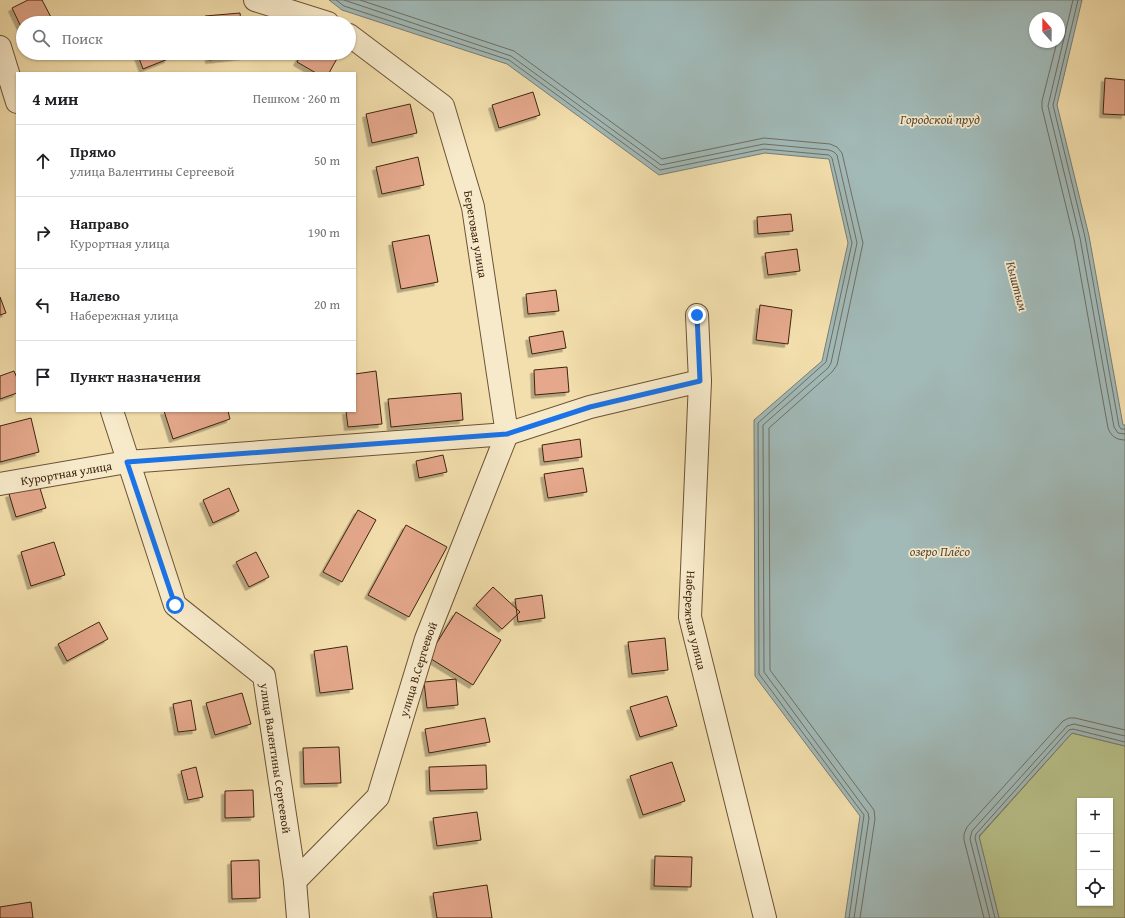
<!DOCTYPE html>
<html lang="ru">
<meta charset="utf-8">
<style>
body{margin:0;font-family:"Gentium Book Plus",serif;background:#f2f2f2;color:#202124}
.controls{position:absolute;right:12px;bottom:12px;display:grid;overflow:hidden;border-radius:0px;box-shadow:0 1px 3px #0004}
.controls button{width:36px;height:36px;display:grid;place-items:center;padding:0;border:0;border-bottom:1px solid #e0e0e0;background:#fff;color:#202124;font:20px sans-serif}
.compass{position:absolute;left:1029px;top:12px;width:36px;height:36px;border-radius:50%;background:#fff;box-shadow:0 1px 3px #0004;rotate:339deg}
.stop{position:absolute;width:12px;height:12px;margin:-9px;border:3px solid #1a73e8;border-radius:50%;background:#fff}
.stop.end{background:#1a73e8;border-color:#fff;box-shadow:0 1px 4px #0008}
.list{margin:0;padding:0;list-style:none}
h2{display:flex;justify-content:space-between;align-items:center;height:52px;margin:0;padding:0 16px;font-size:17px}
h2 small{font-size:13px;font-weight:400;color:#757577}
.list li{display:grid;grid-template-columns:26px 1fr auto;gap:12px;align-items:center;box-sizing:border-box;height:72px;padding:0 16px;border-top:1px solid #e0e0e0}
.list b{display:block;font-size:15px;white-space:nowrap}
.list p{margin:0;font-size:13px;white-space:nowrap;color:#757577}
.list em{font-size:13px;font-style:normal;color:#757577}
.icon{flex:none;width:22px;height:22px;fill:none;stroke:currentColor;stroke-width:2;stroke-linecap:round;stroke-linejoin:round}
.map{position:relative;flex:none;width:1125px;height:918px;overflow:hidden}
.search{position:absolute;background:#fff;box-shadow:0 1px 3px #0004;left:16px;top:16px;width:340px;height:44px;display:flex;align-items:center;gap:10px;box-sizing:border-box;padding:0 14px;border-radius:22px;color:#757577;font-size:15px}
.panel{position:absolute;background:#fff;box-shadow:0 1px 3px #0004;left:16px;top:72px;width:340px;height:340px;border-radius:0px}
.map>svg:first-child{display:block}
.green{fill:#b9c28b;stroke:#7c734c;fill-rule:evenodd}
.water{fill:#a1b9b7;stroke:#797d73;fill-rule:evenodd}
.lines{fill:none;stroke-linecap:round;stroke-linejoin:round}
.shore{stroke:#706e62;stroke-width:1}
.building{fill:#e5a88c;stroke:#3e240e;filter:url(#shadow)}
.minor-casing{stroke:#6b5336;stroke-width:24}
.minor{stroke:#f7eaca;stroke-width:22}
.route{stroke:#1a73e8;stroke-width:5}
.labels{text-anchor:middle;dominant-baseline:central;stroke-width:3.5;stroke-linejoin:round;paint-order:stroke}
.street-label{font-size:12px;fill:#3e240e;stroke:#f7eaca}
.water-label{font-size:13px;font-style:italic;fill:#574938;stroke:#f7eaca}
</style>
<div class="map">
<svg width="1125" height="918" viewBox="0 0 1125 918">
<defs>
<filter id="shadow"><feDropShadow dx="-3.5" dy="3.5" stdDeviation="0" flood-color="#0004"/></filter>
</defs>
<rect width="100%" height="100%" fill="#f3dfad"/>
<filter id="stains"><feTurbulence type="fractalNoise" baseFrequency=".005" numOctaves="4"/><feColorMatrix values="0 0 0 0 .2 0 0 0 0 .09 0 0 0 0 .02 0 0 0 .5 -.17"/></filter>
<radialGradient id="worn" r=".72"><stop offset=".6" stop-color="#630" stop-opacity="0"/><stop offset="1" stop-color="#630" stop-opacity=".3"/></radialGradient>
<path class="green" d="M1072,733L1125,746V918H999L979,837ZM1080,801H1110V903H1080Z"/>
<path class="water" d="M329,0H1082L1057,105L1089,236L1123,425H1125V746L1072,733L979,836L999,918H845L860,816L755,676L754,420L822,361L848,243L829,159L765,153L659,175L507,64L342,10ZM1035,18H1059V42H1035Z"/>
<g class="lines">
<path class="shore" d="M336,0L344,6L509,60L660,170L764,149L829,155L832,158L852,243L826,362L758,423L759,674L864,815L849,918
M344,0L511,56L661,165L764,144L829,150L834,152L837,155L857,243L831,363L828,368L763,425L764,672L868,813L869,818L854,918
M360,0L514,51L662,159L764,138L830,144L837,147L842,153L863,243L837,365L832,372L769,428L770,670L874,810L875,819L860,918
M1073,0L1048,106L1080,238L1114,427L1118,433L1125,434
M1078,0L1053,105L1085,237L1119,426L1121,429H1125
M1057,42L1042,101V108L1074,239L1108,428C1111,436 1116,440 1125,440
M984,918L964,840V834L967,827L1063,721L1069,718H1075L1125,730
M990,918L970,839L972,831L1067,726L1074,724L1125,736
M995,918L975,838L976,834L1069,730L1073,729L1125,742"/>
</g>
<path class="building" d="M28,0H42L53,21L48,23H23V31L12,8Z
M240,13L241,23H206L205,16Z
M252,20L270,23H252Z
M137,53H165L168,59L143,69Z
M209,53H243L244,56L209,60Z
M302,53H335L339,55L329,73H316L297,62Z
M1105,78L1125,80V115L1103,114Z
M533,92L540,115L499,128L492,105Z
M410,104L417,133L372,143L366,114Z
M418,157L424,185L382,194L376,167Z
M791,214L793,231L758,234L757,217Z
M429,235L438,282L401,289L392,242Z
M797,249L800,271L768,275L765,253Z
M556,290L559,311L528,314L526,294Z
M0,297L6,313L0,315Z
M760,305L792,310L788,344L756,340Z
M563,331L566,348L532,354L529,337Z
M567,367L569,392L535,395L534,370Z
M14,371L17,378V393L0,399V376Z
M376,371L382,424L348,427L346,411H355V374Z
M461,393L463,420L391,427L388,399Z
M164,411H228L230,419L173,439Z
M31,418L39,452L0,462V426Z
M580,439L582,457L544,462L542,445Z
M443,455L447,472L419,478L416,461Z
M583,468L587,492L548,498L544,474Z
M39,485L46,508L16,517L9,494Z
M229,488L239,511L213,523L203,500Z
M358,510L376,520L342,582L323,572Z
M406,525L447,547L409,617L368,595Z
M54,542L65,575L31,586L21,552Z
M256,552L269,577L249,587L236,562Z
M493,587L520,612L502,629L476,605Z
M542,595L545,618L518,622L515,599Z
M456,612L501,640L473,685L428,657Z
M99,622L108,639L67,661L58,644Z
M665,638L668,670L632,674L628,642Z
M347,646L353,689L320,693L314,651Z
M456,679L458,705L427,708L424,682Z
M242,693L251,724L215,735L206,703Z
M667,696L677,726L640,737L630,707Z
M191,700L196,730L178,732L173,704Z
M485,718L490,742L429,753L425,729Z
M339,747L341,783L304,784L303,748Z
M672,762L685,801L643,815L630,776Z
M486,765L487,789L430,791L429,767Z
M196,767L203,797L188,800L181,771Z
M253,790L254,817L225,818V791Z
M477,812L481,840L437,846L433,818Z
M655,856L692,857L691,887L654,886Z
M259,860L260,898L232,899L231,861Z
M487,885L492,918H437L433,893Z
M31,902L33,918H0V907Z"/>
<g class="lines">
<defs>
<g id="minor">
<path d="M255,0L328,23"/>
<path d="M0,47L17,102"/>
<path id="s1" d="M697,315L700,381L690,617L765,918"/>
<path id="s2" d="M112,411L175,605L264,676L295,881L298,918"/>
<path id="s3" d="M0,484L127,462L507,434L590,407L700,381"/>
<path id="s4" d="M295,881L378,797L426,639L507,434L473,207L443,106L349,35"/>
</g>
</defs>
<use href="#minor" class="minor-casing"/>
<use href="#minor" class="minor"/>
</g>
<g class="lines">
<path class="route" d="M175,605L127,462L507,434L590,407L700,381L697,315"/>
</g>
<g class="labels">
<g class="street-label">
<text transform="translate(476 234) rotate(80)">Береговая улица</text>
<text stroke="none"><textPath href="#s3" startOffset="67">Курортная улица</textPath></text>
<text stroke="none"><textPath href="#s1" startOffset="306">Набережная улица</textPath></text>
<text stroke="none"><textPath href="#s4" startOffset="252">улица В.Сергеевой</textPath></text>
<text stroke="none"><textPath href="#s2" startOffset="401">улица Валентины Сергеевой</textPath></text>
</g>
<g class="water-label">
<text x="940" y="119">Городской пруд</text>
<text transform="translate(1017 286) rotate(75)">Кыштым</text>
<text x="940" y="551">озеро Плёсо</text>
</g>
</g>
<rect width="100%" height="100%" filter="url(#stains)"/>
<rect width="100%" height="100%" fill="url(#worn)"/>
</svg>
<div class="controls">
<button>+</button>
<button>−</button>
<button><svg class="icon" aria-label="locate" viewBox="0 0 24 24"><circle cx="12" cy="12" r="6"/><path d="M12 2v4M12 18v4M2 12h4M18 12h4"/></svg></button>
</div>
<svg class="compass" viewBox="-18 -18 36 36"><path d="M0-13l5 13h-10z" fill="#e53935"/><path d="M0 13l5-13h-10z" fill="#757577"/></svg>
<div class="stop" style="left:175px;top:605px"></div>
<div class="stop end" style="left:697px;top:315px"></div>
<div class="search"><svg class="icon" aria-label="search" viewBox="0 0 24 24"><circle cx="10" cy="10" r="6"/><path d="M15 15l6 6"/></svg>Поиск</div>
<section class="panel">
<h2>4 мин<small>Пешком · 260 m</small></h2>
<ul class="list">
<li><svg class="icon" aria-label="ahead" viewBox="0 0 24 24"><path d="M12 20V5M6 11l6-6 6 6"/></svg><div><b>Прямо</b><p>улица Валентины Сергеевой</p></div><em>50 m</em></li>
<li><svg class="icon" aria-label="right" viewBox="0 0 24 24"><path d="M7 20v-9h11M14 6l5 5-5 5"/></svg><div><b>Направо</b><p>Курортная улица</p></div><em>190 m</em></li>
<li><svg class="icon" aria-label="left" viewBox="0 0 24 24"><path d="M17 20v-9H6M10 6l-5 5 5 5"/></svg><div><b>Налево</b><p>Набережная улица</p></div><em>20 m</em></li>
<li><svg class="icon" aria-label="arrive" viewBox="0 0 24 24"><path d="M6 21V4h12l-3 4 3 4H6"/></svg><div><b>Пункт назначения</b></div></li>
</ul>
</section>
</div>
